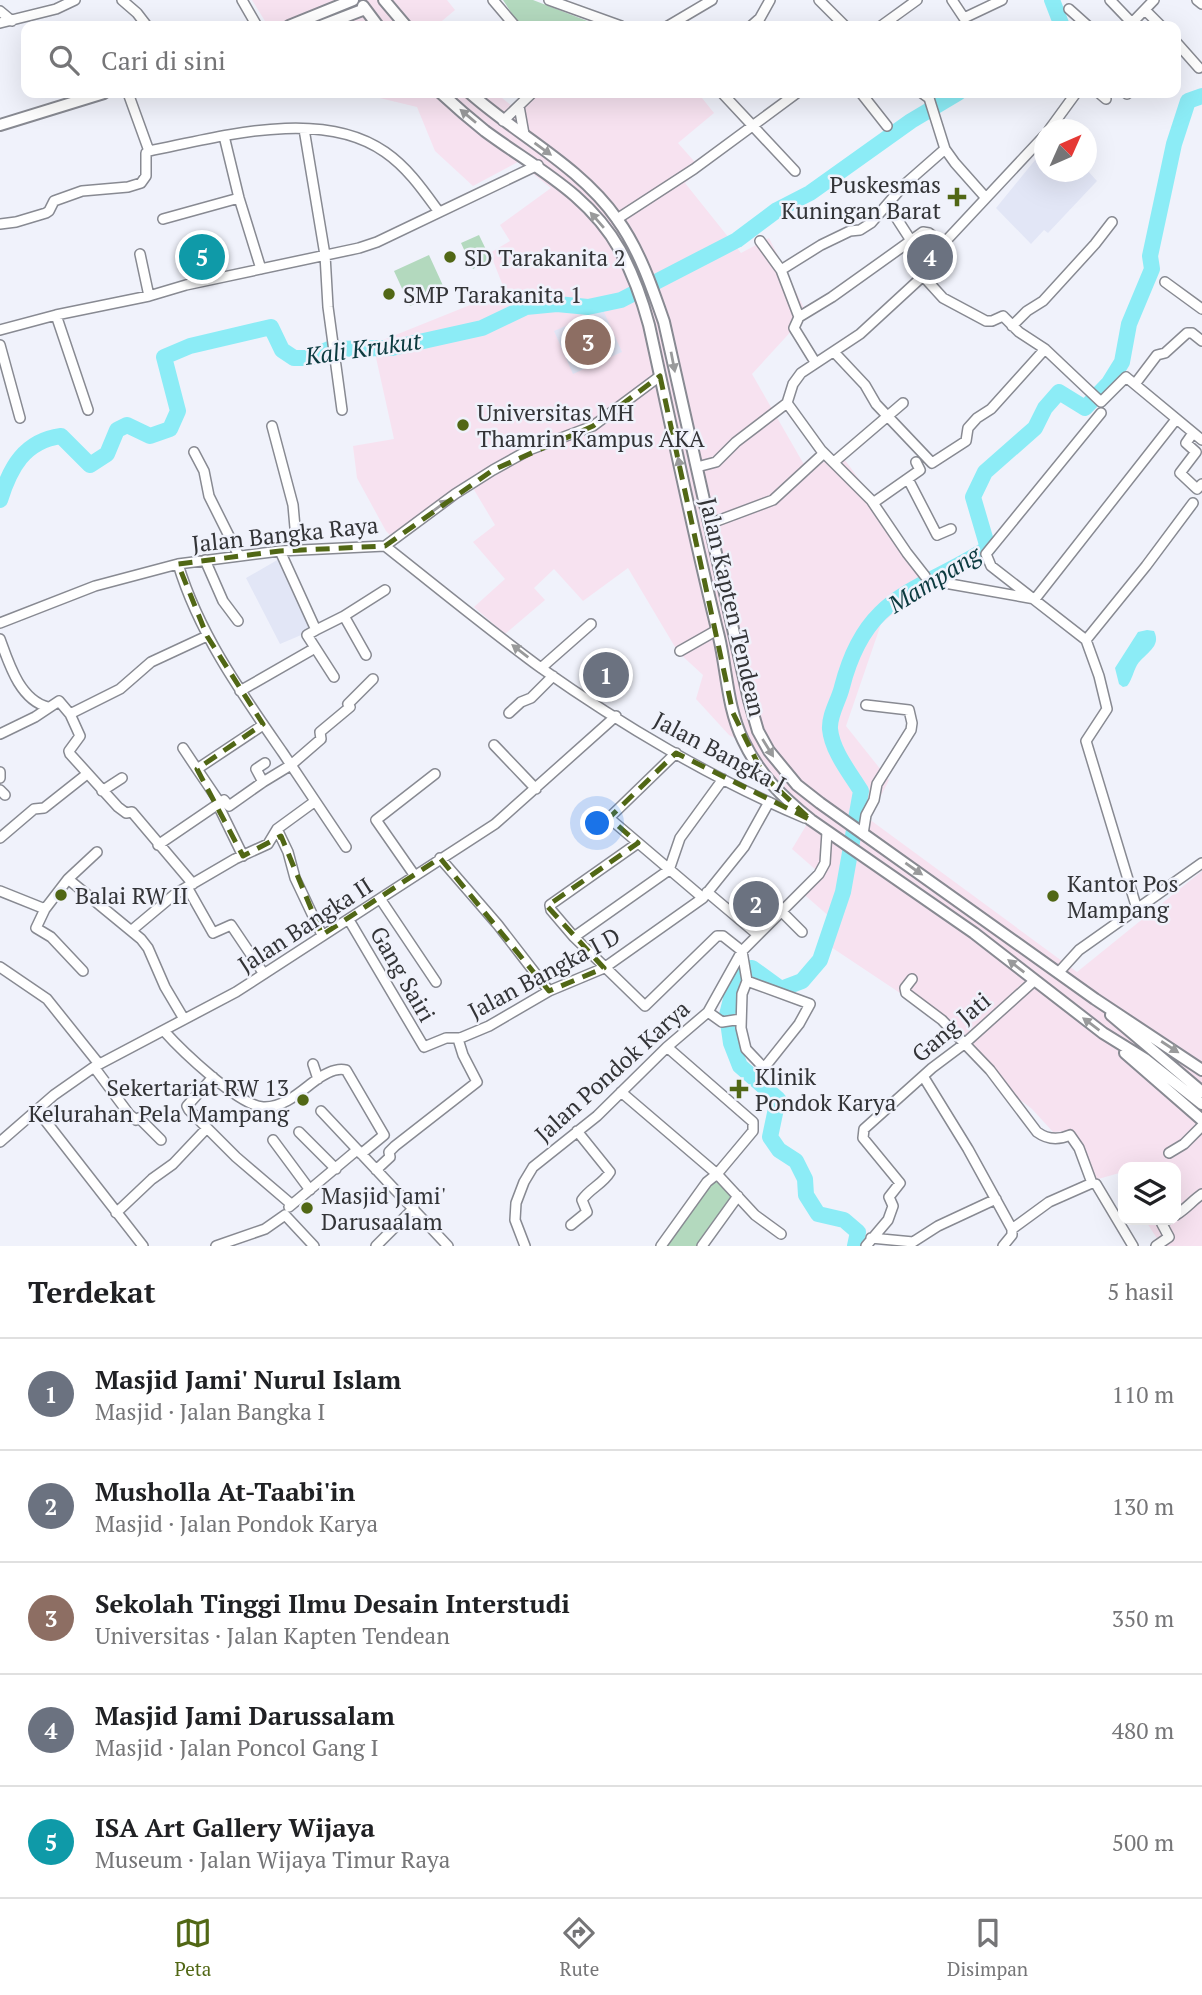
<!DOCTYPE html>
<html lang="id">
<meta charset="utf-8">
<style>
body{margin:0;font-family:"PT Serif",serif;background:#f6f6f6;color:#202124}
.controls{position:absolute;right:21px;bottom:21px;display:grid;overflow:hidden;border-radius:14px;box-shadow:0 7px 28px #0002}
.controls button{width:63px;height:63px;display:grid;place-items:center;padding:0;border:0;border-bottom:2px solid #e0e0e0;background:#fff;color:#202124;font:35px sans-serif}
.compass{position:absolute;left:1034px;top:119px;width:63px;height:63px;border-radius:50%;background:#fff;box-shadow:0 7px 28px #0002;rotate:45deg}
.you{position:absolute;left:598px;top:824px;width:24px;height:24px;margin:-18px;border:5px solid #fff;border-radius:50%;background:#1a73e8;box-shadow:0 0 0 10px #1a73e833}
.badge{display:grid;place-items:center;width:46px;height:46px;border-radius:50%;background:#516715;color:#fff;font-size:23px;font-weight:700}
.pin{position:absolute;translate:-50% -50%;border:4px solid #fff;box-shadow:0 2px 7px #0006}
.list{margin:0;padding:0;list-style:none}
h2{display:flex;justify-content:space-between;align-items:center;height:91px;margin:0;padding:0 28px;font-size:30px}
h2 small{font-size:23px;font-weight:400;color:#757577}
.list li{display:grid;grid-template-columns:46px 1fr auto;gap:21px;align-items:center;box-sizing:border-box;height:112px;padding:0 28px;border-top:2px solid #e0e0e0}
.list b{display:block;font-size:26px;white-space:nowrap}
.list p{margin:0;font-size:23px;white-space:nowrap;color:#757577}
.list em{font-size:23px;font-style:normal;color:#757577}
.icon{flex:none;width:38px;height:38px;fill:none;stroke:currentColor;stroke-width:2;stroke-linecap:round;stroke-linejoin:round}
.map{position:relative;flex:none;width:1202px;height:1246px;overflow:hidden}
.search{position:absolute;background:#fff;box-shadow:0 7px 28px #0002;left:21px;right:21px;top:21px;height:77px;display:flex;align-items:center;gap:18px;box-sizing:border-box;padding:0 24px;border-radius:14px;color:#757577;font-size:26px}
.sheet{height:651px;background:#fff}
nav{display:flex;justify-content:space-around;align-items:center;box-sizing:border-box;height:98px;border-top:2px solid #e0e0e0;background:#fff;font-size:19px;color:#757577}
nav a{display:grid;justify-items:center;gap:4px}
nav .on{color:#516715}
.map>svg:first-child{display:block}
.commercial{fill:#f7e2f0}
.built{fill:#e2e6f6}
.green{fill:#b3d9be}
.water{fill:#8cecf6}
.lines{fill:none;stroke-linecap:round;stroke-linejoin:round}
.river{stroke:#8cecf6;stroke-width:16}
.minor-casing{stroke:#888a92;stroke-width:12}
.major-casing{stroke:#888a92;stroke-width:14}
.minor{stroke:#fff;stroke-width:9}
.major{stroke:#fff;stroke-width:10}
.oneway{fill:#999a9b}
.marked{fill:none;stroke:#516715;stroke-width:5;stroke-dasharray:14 9;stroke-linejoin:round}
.poi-dot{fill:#516715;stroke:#f0f2fb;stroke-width:2.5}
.labels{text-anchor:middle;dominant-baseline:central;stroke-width:5;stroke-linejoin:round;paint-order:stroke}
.poi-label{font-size:23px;fill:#333437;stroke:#f0f2fb;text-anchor:start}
.street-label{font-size:23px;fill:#333437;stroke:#f0f2fb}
.water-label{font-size:24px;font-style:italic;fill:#0b3a3f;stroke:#f0f2fb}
</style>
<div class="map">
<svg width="1202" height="1246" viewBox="0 0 1202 1246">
<rect width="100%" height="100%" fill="#f0f2fb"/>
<path class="commercial" d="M252,0H447L455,10L436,26H357V23L332,26H268Z
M359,93H496L512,106L525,93H698L714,113L678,143L701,169L685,183L741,253L769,238L807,314L752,374L806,468L842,456L933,580L881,624L846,726L889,780L869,819L1077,972L1202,871V1246H1162L1145,1220H1176V1167H1123V1172L1091,1181L1070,1131L1053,1132L1032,1109L1015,1096L942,1021L831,947V918L799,890L816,870L792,849L807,824L760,780L742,742L729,735L696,699L703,675L678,652L628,568L583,601L554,569L534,588L545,600L505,634L474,607L505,579L473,542L495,525L473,488L398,543L386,531L357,478L353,446L394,439L373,344L505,291L490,253L510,241L500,225L551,188L518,162L473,186L435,151L417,107Z"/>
<path class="built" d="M1044,149V172L1087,170L1097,181L1048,233L1044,230L1031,244L996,208Z
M603,310L622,352L573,374L554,331Z
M279,559L313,630L280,644L246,578Z"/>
<path class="green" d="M503,0H533L590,22L586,26H520Z
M479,235L491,260L473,269L461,243Z
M429,255L445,290L410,306L394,271Z
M711,1180L724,1185L732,1196L696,1246H662Z"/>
<path class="water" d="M1147,630L1154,631C1162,647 1145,653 1137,665C1133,672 1132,680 1127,686L1123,687L1119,684L1115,668L1138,632Z"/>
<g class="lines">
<path class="river" d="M1052,0L1062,26
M0,500C10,468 24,441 61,436L90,465L107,454L117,430L127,425L150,436L170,429L178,411L164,357L190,346L271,327L282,350L294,358H310L329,349L392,348L482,328L526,307L557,304L588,307L621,300L737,240L777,210L810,193L911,121L958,93
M855,1246L858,1232L844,1220L818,1214L806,1195L805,1179L796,1161L779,1150L770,1137L778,1099L740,1066L731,1043L727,1015L731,999V982L740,969L752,968L781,989L802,981L820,960L843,892L861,791C850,773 832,751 830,729C829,715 839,700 842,687C866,593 917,593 988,548L973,497L985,472L1035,428L1045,408L1059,392L1085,408L1109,383L1122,362L1129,324L1152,269L1150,256L1174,144L1188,101L1202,96"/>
<defs>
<path id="minor" d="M122,0L137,13L147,26
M242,0L257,26
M493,0L515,26
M549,0L621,26
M819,0L845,26
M952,0L964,18L1002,0
M1110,0L1132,23
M1197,0L1202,4
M1069,9L1088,26
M1145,10L1161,26
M0,11L12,21
M0,23L56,9L75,0
M668,26L712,0
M751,26L760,18L770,0
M881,26L917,0
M1129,26L1154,0
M1176,42L1199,68
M128,93L149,151
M722,93L795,171
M861,93L887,126
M922,93L929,98L945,149L955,163L986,198
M1099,93L1106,99
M1127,94L1128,93
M519,106L524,134
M503,121L532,93
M304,129L325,255L328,307L342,410
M1049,130L1076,93
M224,136L239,198L261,269
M149,151C220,137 321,107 385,152C408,168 423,190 439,212
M888,205L910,239
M163,219L239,198
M617,219L694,169L797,93
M0,224L16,222L46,213L49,211L54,201L82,191L128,187L141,183L146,176V153L149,151
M760,241L781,270L799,317L794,328L815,362
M140,254L149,296
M781,270L821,245L850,231L860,230L871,223L904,185L945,149
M923,276L943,298L986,321H992L1003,316L1019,332L1045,349L1101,402L1126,377L1202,440
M1165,282L1202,309
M56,315L88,410
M799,317L832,297L923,232L929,233L943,244
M1012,326L1027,311L1043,301L1095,244L1112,222
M0,330L56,315L149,296L186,285L359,248L377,242L538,165
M0,345L20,418
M834,352L865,385L876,404L932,463L966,441L968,428L977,418L991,409L1045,349
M1135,384L1157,355L1165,353L1187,333H1192L1202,341
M787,403L793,384L801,373L860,334L923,276L943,249V244L1044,136
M787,403L821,450L871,500L907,553L925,576
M272,426L293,505L297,550
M1193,433L1186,443L1196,452L1180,473L1197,489L1202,484
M194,452L204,471L209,496L239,556
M834,462L903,403
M697,467L716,462L736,442L787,403
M908,479L937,535L951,529
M873,503L920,470L916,462
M709,524L773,500L824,453
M385,546C437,587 488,629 541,668C620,724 716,781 805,818
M280,551L316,630L344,616L366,655
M205,560L223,601L238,621
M178,564C199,634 242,694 283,753C304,784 325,816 346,847
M939,582L1035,599L1174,422
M344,616L385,590
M0,623L95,586L178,564L280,551L385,546L455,494L493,470L529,450L593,426L660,376
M316,630L307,635L334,677
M0,639C9,664 20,700 48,707
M1086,640L991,566L986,554L1101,413
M1086,640L1099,676L1107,709L1086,741L1137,909
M1086,640L1146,566L1193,503
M680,651L717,630
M541,668L591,624
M240,691L315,648
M509,713L521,702L531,698L553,676
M70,714L120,689L151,662L207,636
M0,734L35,717L59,701L70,714L80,736L69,751L70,754L118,807L126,813L132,812L193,884
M494,745L536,789
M183,748L197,769L263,725
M676,753L609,818L703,898
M197,769L220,803
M0,772V778
M723,779L680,838L669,870L574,937L645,1006L717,936H723L742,951L747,981L742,994L741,1028L746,1049L764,1068L799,1024L810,1004L747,981
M263,782L291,765L321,739L320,732L350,707L348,704L373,679
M0,790L5,795
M102,791L122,778
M218,805L243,856
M277,829L288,852L295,878L322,935
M863,834L866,815L874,800L877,784L911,730L912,723L909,710L866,705
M0,838L34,809L44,808L87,774
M158,845L224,800L229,806L263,782L256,769L265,763
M97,852L68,879L141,939L148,948L165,987L184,1019
M440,858L498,925L549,991
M415,876L376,820L435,774
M68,879L45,909L36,928L51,937L83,971
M187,887L213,933L231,925L264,974
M0,891L45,909
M707,892L758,935
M381,900L436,982
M781,911L802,932
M349,920L424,1047L446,1038H459
M132,930L175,894L235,859L268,844L277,829L314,802
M574,937L551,910L550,905L638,843
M0,967L47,999L99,1064
M1059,972L1079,950L1202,863
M912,979L905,988L906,993L942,1020L990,1070L1037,1132C1048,1140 1059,1140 1070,1135L1079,1148L1092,1183L1096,1184L1133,1246
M708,1012L722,1022L741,1019
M164,1031C181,1050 238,1105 263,1107C282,1108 298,1094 312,1083C321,1076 335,1067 346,1070L384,1135L361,1154
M313,1064L318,1079
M94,1067L129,1114L136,1120L139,1118L161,1140
M923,1076L968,1149L1012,1229V1235L1003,1246
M213,1077L187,1106L189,1110L236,1157L291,1204
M621,1092L717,1174L755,1215L781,1234
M37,1110L143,1246
M321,1111L448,1246
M299,1132L336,1169
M273,1140L310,1190
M0,1142L54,1095L94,1067L236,992L495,824L616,716
M1169,1153L1184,1144L1202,1126
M376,1170L390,1157L389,1152L395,1146L477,1082L463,1055L458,1039L489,1026L549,991L604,968L703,898L744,847L769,802
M289,1207L357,1150
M116,1213L152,1179L173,1164L207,1128
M1176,1215C1186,1209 1192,1201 1202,1194
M571,1225L587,1212L582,1200C589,1189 603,1184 610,1172L577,1131
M1012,1229L1049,1202L1092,1183
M871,1238L913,1242L938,1226L996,1199
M216,1246L265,1229L285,1215L314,1246
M376,1246L414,1208
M525,1246L515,1220L516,1203L524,1182L533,1167L597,1116L667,1047L708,1012L742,951L819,874L825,863L827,832
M661,1246L707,1182L717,1174L753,1131V1122L667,1047
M702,1246L738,1196
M866,1246L888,1220L893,1206L889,1197L900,1183L863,1138L864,1129L932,1068L964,1044L1034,981
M1156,1246L1169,1237L1162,1224L1167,1220"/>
<path id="major" d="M384,0L406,26
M363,6L378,26
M289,26L353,0
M321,26L365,9
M441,93C455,106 470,119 485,131C535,168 588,193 620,250C633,274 642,299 649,325C672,429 693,533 719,637C727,671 727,707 743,740C759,774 782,797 811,820L974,933L1103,1033L1145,1059L1202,1104
M470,93C517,135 580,166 617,219C639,249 652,287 664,322L749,700L758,731L769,751L797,785L820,803L1095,999L1202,1070
M0,125L104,93
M1111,1015L1202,1092
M1125,1053L1202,1120"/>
</defs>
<use href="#minor" class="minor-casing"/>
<use href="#major" class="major-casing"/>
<use href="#minor" class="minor"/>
<use href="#major" class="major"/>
</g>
<defs><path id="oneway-solid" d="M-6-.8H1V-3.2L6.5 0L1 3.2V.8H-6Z" transform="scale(1.75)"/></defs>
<g class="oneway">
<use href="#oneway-solid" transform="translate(468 116) rotate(-140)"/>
<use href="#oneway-solid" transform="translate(543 149) rotate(36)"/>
<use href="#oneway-solid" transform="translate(597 220) rotate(-131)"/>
<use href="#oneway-solid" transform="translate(673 362) rotate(79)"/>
<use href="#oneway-solid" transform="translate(680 467) rotate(-102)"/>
<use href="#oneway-solid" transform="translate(440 506) rotate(-36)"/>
<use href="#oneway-solid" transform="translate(520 651) rotate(-142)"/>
<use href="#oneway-solid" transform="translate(768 748) rotate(58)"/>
<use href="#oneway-solid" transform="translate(914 869) rotate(35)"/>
<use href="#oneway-solid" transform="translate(1016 966) rotate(-142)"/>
<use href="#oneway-solid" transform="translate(1091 1024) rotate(-143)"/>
<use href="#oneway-solid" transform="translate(1170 1047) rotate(33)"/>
</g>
<path class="marked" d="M660,376L733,713L764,776L811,820L676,753L609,818L638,843L547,906L604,968L549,991L440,858L322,935L281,836L243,856L197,769L263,724L207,636L178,564L280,551L385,546L493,470L593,426Z"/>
<g class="poi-dot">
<path d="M953.5 186.5h7v7h7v7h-7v7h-7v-7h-7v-7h7z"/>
<circle cx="450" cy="257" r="7"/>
<circle cx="389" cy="294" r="7"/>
<circle cx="463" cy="425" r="7"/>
<circle cx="61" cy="895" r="7"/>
<circle cx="1053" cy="896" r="7"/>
<path d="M735.5 1078.5h7v7h7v7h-7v7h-7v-7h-7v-7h7z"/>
<circle cx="303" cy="1100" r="7"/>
<circle cx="307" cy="1208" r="7"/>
</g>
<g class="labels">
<g class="poi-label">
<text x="941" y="184" text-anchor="end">Puskesmas<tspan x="941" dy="26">Kuningan Barat</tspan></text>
<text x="464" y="257">SD Tarakanita 2</text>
<text x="403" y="294">SMP Tarakanita 1</text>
<text x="477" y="412">Universitas MH<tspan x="477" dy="26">Thamrin Kampus AKA</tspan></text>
<text x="1067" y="883">Kantor Pos<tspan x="1067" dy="26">Mampang</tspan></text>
<text x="75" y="895">Balai RW II</text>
<text x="755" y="1076">Klinik<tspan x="755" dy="26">Pondok Karya</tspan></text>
<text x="289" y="1087" text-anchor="end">Sekertariat RW 13<tspan x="289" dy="26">Kelurahan Pela Mampang</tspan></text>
<text x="321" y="1195">Masjid Jami'<tspan x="321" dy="26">Darusaalam</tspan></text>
</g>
<g class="street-label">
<text transform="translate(285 534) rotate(-6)">Jalan Bangka Raya</text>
<text transform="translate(733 607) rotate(77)">Jalan Kapten Tendean</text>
<text transform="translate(720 752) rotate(28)">Jalan Bangka I</text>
<text transform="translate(305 925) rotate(-33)">Jalan Bangka II</text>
<text transform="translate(544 973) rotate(-28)">Jalan Bangka I D</text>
<text transform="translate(403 974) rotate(60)">Gang Sairi</text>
<text transform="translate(951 1027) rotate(-40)">Gang Jati</text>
<text transform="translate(612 1071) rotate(-42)">Jalan Pondok Karya</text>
</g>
<g class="water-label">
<text transform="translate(363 348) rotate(-8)">Kali Krukut</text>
<text transform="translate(934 579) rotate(-32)">Mampang</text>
</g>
</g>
</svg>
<div class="controls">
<button><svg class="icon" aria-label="layers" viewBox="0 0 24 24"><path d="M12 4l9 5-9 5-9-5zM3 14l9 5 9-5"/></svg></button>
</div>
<svg class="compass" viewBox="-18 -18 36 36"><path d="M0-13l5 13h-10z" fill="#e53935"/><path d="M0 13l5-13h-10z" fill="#757577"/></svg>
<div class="you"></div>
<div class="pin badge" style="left:606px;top:675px;background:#6b7280">1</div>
<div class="pin badge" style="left:756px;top:904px;background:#6b7280">2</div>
<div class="pin badge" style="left:588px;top:342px;background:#8d6e63">3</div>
<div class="pin badge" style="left:930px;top:257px;background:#6b7280">4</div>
<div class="pin badge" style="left:202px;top:257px;background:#0f9aa8">5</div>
<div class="search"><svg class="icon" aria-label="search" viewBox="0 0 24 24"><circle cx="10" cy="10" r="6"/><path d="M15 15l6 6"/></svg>Cari di sini</div>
</div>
<section class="sheet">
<h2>Terdekat<small>5 hasil</small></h2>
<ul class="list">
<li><span class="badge" style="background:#6b7280">1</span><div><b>Masjid Jami' Nurul Islam</b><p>Masjid · Jalan Bangka I</p></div><em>110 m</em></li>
<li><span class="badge" style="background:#6b7280">2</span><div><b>Musholla At-Taabi'in</b><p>Masjid · Jalan Pondok Karya</p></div><em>130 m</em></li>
<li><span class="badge" style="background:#8d6e63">3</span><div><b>Sekolah Tinggi Ilmu Desain Interstudi</b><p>Universitas · Jalan Kapten Tendean</p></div><em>350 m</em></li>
<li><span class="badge" style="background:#6b7280">4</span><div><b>Masjid Jami Darussalam</b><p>Masjid · Jalan Poncol Gang I</p></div><em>480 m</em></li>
<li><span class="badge" style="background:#0f9aa8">5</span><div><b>ISA Art Gallery Wijaya</b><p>Museum · Jalan Wijaya Timur Raya</p></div><em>500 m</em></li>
</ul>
</section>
<nav>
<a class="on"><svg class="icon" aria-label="map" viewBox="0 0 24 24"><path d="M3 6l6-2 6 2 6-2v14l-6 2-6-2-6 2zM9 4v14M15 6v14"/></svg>Peta</a>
<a><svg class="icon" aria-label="directions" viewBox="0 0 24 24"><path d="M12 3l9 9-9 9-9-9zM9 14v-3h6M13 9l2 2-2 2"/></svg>Rute</a>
<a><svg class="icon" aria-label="saved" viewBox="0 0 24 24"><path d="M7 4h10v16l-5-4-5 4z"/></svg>Disimpan</a>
</nav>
